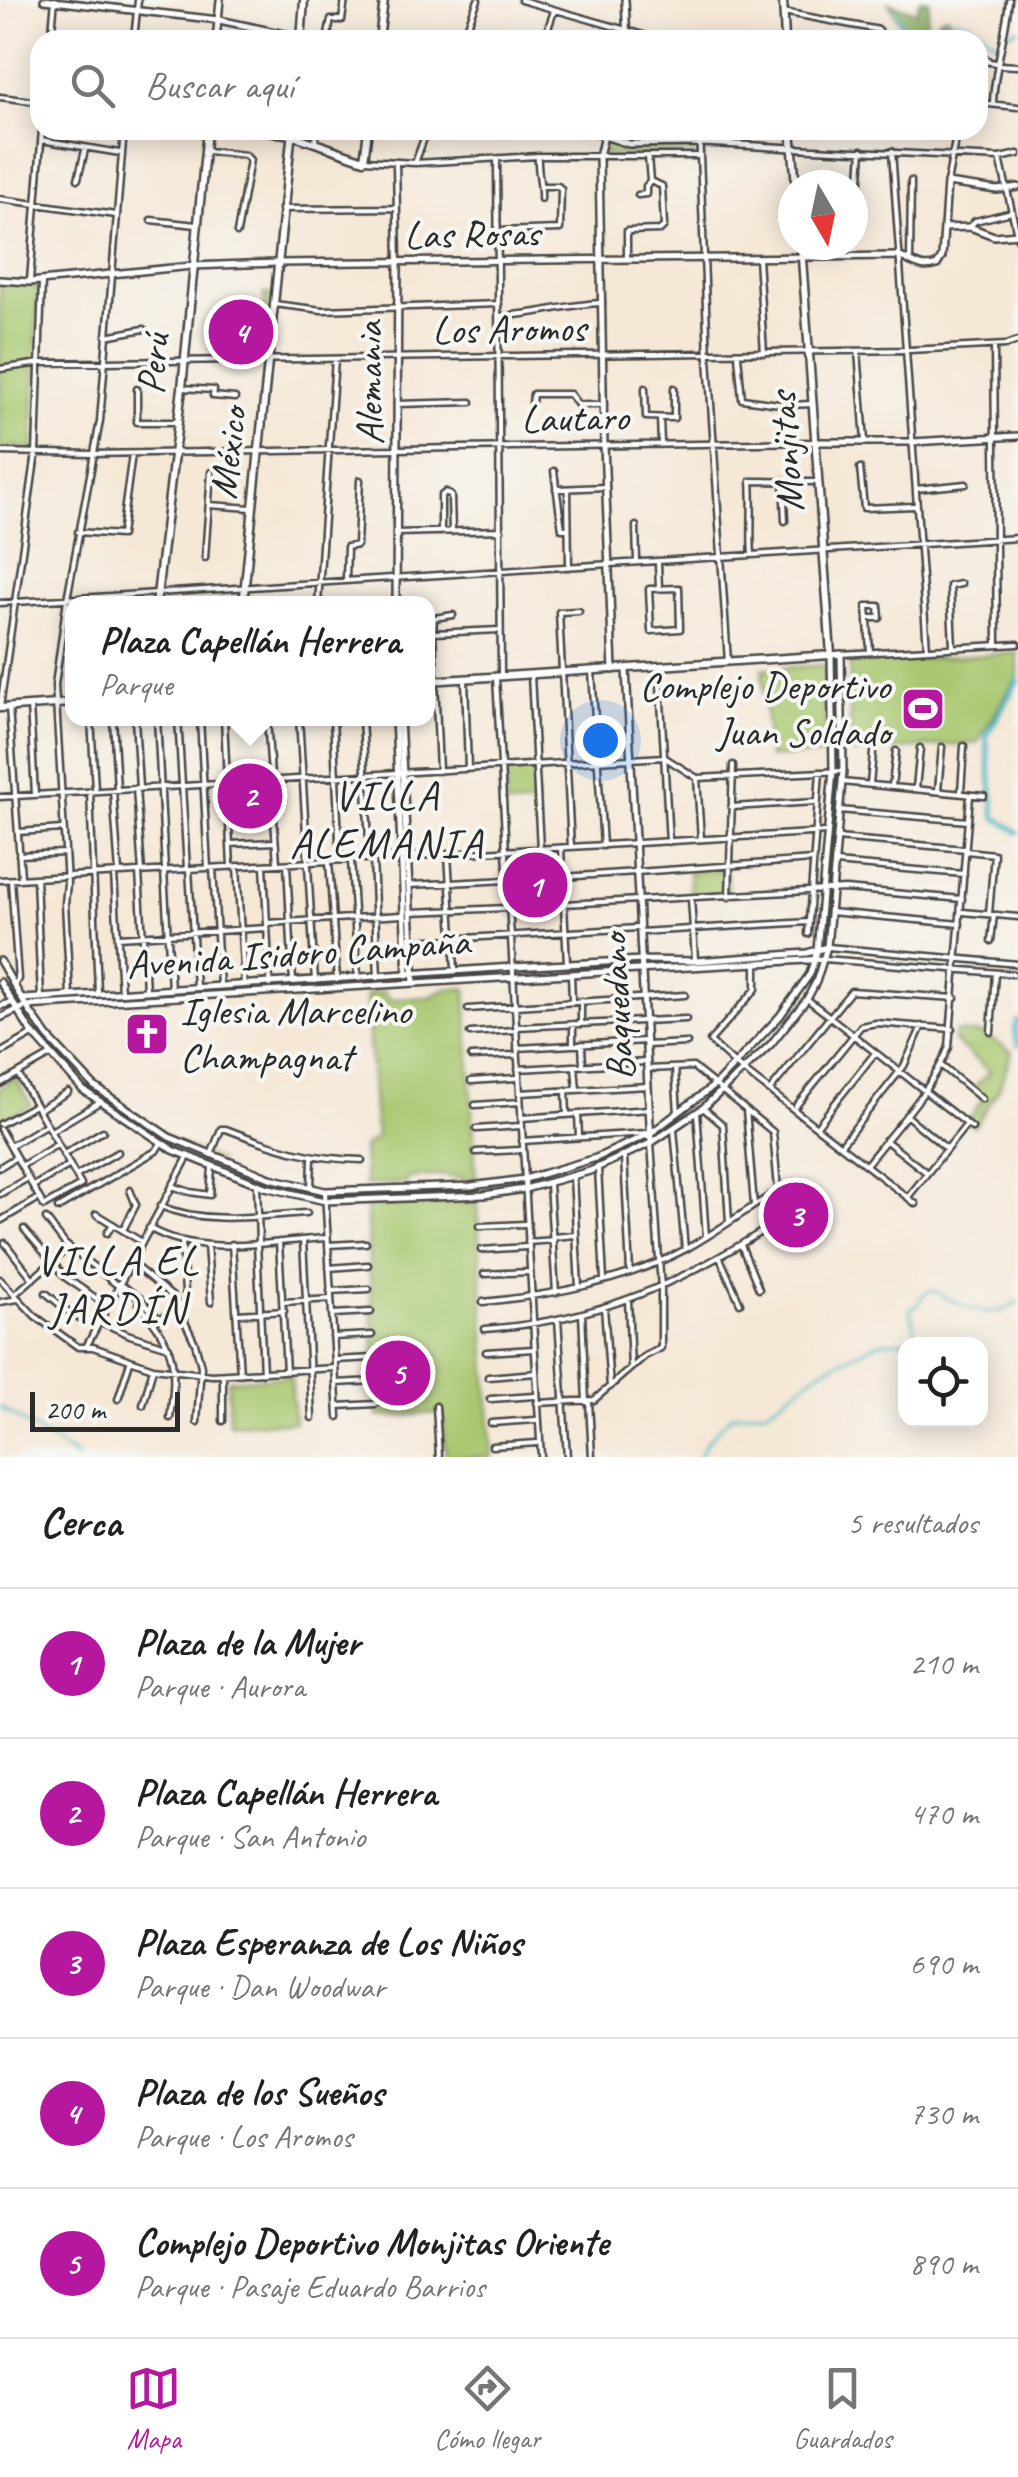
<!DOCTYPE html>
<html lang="es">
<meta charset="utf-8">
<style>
body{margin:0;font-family:Caveat,sans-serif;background:#f2f2f2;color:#222}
.controls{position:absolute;right:30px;bottom:30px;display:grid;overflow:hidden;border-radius:20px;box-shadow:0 5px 25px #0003}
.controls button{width:90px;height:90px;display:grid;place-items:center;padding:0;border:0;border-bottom:2px solid #e0e0e0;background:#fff;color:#222;font:50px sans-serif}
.compass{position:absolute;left:778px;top:170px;width:90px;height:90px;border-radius:50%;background:#fff;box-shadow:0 5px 25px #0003;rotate:171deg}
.scale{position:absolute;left:30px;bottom:25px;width:150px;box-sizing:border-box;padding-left:10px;border:5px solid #2b2b2b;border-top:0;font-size:28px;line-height:35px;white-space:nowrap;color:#2b2b2b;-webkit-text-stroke:8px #f6f6f2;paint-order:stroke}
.you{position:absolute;left:600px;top:740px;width:35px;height:35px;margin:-25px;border:8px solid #fff;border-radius:50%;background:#1a73e8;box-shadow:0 0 0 15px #1a73e833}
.badge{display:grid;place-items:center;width:65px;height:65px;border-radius:50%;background:#b5179e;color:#fff;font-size:32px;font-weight:700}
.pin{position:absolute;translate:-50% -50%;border:5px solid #fff;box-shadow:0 2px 10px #0006}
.popup{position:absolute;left:65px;top:596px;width:370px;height:130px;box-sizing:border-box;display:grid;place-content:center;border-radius:20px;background:#fff;filter:drop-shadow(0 2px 8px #0005);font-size:32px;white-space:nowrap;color:#767676}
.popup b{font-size:38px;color:#222}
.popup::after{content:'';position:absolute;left:50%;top:100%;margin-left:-20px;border:20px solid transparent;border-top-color:#fff}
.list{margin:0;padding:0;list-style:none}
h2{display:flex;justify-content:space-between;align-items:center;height:130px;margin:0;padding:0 40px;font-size:42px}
h2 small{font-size:32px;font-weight:400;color:#767676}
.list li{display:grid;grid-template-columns:65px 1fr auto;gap:30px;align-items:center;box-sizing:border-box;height:150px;padding:0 40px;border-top:2px solid #e0e0e0}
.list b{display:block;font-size:38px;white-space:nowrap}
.list p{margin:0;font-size:32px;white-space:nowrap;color:#767676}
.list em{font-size:32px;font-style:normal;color:#767676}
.icon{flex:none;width:55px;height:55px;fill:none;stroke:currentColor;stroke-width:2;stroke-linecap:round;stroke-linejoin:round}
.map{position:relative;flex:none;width:1018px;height:1457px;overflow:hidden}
.search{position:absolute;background:#fff;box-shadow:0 5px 25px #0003;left:30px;right:30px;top:30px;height:110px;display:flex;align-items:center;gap:25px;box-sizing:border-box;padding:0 35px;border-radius:30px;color:#767676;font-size:38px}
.sheet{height:880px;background:#fff}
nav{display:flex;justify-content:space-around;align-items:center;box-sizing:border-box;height:140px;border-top:2px solid #e0e0e0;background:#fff;font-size:28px;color:#767676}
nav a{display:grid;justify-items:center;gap:5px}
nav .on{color:#b5179e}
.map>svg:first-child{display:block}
.green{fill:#a9c76f;stroke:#6a794d;stroke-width:2.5}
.forest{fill:#86ac62;stroke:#586c46;stroke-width:2.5}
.sand{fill:#eeda9e;stroke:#8c8264;stroke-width:2.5}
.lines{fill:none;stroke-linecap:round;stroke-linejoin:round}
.stream{stroke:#4ab7c5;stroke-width:2.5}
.canal{stroke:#4ab7c5;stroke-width:5}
.minor-casing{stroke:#494745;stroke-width:9}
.tertiary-casing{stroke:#494745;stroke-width:10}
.secondary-casing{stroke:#494745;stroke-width:11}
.minor{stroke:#fff;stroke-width:4}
.tertiary{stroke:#fff;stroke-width:5}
.secondary{stroke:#fff;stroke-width:6}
.labels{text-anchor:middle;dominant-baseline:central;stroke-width:8;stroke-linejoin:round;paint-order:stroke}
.street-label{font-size:40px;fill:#2b2b2b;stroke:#f6f6f2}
.poi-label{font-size:40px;fill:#2b2b2b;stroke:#f6f6f2;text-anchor:end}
.neighbourhood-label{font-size:42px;letter-spacing:2.5px;fill:#2b2b2b;stroke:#f6f6f2}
</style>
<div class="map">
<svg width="1018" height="1457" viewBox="0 0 1018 1457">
<rect width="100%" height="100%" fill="#f6f6f2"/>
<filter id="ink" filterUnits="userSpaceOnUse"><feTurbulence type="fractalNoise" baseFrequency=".01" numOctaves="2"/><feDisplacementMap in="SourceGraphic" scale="20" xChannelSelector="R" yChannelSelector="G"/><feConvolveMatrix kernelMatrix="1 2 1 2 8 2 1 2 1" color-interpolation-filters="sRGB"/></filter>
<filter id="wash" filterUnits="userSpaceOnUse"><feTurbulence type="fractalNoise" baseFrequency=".0048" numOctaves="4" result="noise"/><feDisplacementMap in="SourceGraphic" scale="40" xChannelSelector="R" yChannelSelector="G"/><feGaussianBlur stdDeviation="2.25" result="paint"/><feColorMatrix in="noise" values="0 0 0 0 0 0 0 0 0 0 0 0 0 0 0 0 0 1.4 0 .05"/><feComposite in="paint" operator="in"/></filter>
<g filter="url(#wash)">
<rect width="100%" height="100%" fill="#f5e8d7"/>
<path class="green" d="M611,141L632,147L693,145L696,153L604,156V144Z
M0,284L38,286L33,449L0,448Z
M264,294H270L265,357L213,358L216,312L260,311L264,308Z
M1018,653V676L977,743L850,753V663Z
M825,665L826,754L769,758L762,669Z
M534,767L536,804L507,806L505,771Z
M270,786V804L230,806L229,788Z
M558,867L560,902L512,904L510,869Z
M726,870L728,893L690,895L689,872Z
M466,988L476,1181L441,1175L407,1178V1183L365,1185L363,1147L376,1138L366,994L384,992L389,999L429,997L447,989Z
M955,1032L983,1034L1012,1052L999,1089L974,1127L967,1121L984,1098L972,1089L990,1072L954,1041Z
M16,1078L31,1105L0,1122V1088Z
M477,1202L492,1457H446L442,1413L378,1417L366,1206Z
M291,1376L294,1422L229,1424L228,1380Z"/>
<path class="forest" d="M920,0H929L926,32L943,16H948L952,23L950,31L943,29L935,40H903L900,22L889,3L916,12Z"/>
<path class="sand" d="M24,1011L93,1088L167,1138L219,1161L218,1166C139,1134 69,1084 22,1013Z"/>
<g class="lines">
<path class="stream" d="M893,10L901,19L906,40
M1009,32L1018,29
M931,40L943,22C964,13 980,29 993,41L1000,40
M0,1407L77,1457
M699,1457L706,1443L731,1415L767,1410L822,1370L881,1342L913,1340L916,1332L910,1310L919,1304L923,1294L933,1290C959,1305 992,1324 1018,1302"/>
<path class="canal" d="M1018,680L986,737L995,817L1018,832
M1018,1021L1015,1030L1018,1045"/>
</g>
</g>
<g filter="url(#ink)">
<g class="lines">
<defs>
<path id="minor" d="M521,0L661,40
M783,12L879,30L884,40
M51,40L55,0
M134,40L138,0
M327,40L331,20H342L345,0
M462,40L478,0
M513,40V37L521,40
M544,40L554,11
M978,52L988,60
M978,60L996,63
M998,65L1018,66
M0,97L40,102
M978,103L1018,107
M993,103C994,68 1006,35 1009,0
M659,130V143
M699,130L708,358L728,662
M41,140L120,153
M315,142L317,130
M793,148L1000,158L1018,154
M207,151L245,155L250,160L237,233
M892,151L927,649
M538,156C537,173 542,184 541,199
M1000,158L1018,239
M497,159L501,674
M365,160L415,163L538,156H700
M396,163L398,263
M415,163L427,130
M78,179L85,150
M947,183L957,130
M853,191L859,194V224L853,229
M859,194L862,150
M638,195L646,194V186L650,182
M0,199L116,215
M282,209L396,208
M151,220L196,225
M970,227L975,221L1012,212
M499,231L560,229L561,189L558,186H542
M758,258L764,353
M627,259V231L660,230L664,226L662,186L650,181L648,157
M910,262L911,181
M30,280L42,130
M274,304L322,310L499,304
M500,316C535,315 567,304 602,303
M106,336L144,329
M994,346L997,645
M858,351L865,441
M738,355L742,399L787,405L813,404
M0,369L40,363L909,350L1006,345L1018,341
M182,388L214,390L213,396L235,398
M645,388L646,417L674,418V388
M137,389V422H177
M532,403L533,394H570L578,405H604
M397,404L471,402
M660,418L661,443
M0,452L92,454L815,442
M860,468L864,508L914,506
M554,471L562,529H568
M783,480L785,521
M556,489L606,487
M568,489L569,567
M916,489L966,484
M209,505L251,508
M636,526L637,561
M78,532L121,535L132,454
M441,532V496L446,492L451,496L452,532
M396,533L501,530
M752,555C750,530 753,507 751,481L816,482
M205,558L211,472
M658,563L659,588
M346,581L347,547L357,545L360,480
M679,588L680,629L651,631L649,589Z
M0,603L1018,538
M318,604L335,359
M868,618H880L879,606H867L870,652
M433,633L434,618L453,615
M953,646L950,586L961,584
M841,654L1018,644
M659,667L669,842
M592,671L603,846
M531,675L540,849
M496,678L541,1457
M465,679L468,769
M30,706L35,794
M9,707L21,877
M0,708L36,453L42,281
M91,718L95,789
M113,718L117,789
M135,718L139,788
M157,718L165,869
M178,718L187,869
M200,718L208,868
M224,718L231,867
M267,718L277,863
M299,718L315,981
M333,718L340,859
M362,718L370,859
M439,771L433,633L500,630
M697,778L701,839
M842,782L984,796
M870,784L873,753
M892,786L896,751
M136,788L142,872
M916,788L920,748
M113,790L119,873
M938,790L942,747
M90,791L98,993
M961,792L964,746
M0,797L664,757L697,778L843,771
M731,807L816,802
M839,810L968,821
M18,832L63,829
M837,838L966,849
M230,844L275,842
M571,847L559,612L579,611
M561,848L567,963
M966,851L994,854L989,914
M448,854L455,969
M19,855L65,853
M373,858L378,978
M351,860L358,978
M329,861L337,980
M835,863L964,874
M287,864L293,982
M264,865L270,985
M237,866L244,985
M213,868L220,986
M189,869L196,987
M164,871L171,989
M139,872L146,990
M114,874L121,992
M563,877L813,860
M36,878L41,998
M0,880L828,832
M11,880L18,979L15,984
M410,885L508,880
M729,897L733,765
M691,899L695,959
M564,904L845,889L962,899
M412,912L507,908
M830,912L960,924
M963,912L1018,917
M267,923L402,915
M640,932L809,922
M808,934L820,772
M118,937L267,928
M413,941L638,928
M991,941L994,915
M828,947L1018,964
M824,959L1013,974
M756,964V989L710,1041L736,1065L916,1204
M571,975L572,1000
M70,995L65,904L67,883L55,685L67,599L100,421L124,130
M807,999L972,1128
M581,1001V1022
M468,1009L685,995
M573,1024V1045
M516,1027L686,1019
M991,1032L995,973
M470,1033L515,1030
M582,1044L583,1065
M646,1045L687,1043
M517,1048L646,1041
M0,1053L33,1034
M471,1057L516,1055
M575,1066L577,1090
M943,1067L982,1099
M675,1068L678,1113
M518,1069L647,1062
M647,1069L693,1067L773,1132L782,1234
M471,1081L516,1078
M0,1084L51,1055
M771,1089L851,991L955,998
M566,1090L567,1115
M520,1093L648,1086
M475,1105L520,1102
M796,1106L861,1026L876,1023L952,1029
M703,1108L723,1125L729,1222
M38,1110L68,1092
M746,1110L754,1205
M697,1112L706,1237
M578,1114L579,1137
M906,1115L947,1149
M521,1118L650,1109
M0,1124L35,1105
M817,1126L875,1053
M0,1129L44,1206L81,1185L18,1074
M476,1129L521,1126
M674,1130L685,1249
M51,1131L98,1103
M885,1140L927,1173
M522,1141L647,1133
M841,1145L904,1066L922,1026
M10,1146L47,1124
M476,1152L521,1150
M64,1154L103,1131
M211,1155L221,1129H226C275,1148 309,1159 362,1160
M624,1157L630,1272
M866,1165C895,1128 931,1091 949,1047L970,796
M21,1166L58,1144
M0,1167L16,1157
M598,1168L604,1280
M76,1176L118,1152
M573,1177L579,1287
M257,1184L259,1242
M549,1184L556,1293
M33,1186L70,1165
M172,1186L190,1192L210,1195L212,1167
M311,1188L312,1158
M325,1192L338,1417
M0,1194L28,1178
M908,1197L967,1124
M160,1206C207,1225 257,1216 307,1213
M58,1208L156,1151L161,1143
M96,1214L142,1242
M46,1219L65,1244L117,1285
M0,1221L39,1198
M480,1226L525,1224
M149,1228C200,1258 269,1241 326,1238
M24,1229L66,1278L106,1305
M123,1230L136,1205L130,1190
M107,1233L113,1224
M553,1237L576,1235
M303,1240L312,1418
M279,1242L286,1372
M528,1242L554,1240
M5,1243L33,1279
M182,1243L185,1293
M257,1243L263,1373
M232,1244L240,1374
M207,1245L211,1302
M328,1245L366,1243
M741,1245L759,1289
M481,1250L526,1247
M720,1258L740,1303
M130,1262L173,1297L195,1343L201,1366L197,1422
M329,1268L368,1265
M484,1274L529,1272
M0,1279L35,1316L78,1347H93L153,1368L212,1375L335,1368
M119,1283L141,1299L159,1319
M330,1291L369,1289
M46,1293L70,1313L95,1326
M14,1295L69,1247
M141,1299L138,1304C176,1344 177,1366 170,1418
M628,1299L631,1368
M0,1302L18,1299
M283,1302L331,1299
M483,1302C553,1295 624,1282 686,1249C718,1231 748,1209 779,1190
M604,1307L610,1387
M582,1313L586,1402
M238,1314L284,1311
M332,1314L371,1312
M159,1319L177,1309
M558,1319L567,1457
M98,1321L130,1335L169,1347
M485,1329C599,1321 686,1281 780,1220
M333,1337L372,1335
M86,1347L188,1157
M486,1352L534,1349
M335,1360L373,1358
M223,1375V1421
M488,1377L536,1373
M336,1383L375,1381
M118,1399L130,1362
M490,1399L535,1396
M589,1402L592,1457
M537,1403L594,1400L645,1356L661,1348V1288L651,1143
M143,1405L153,1368
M338,1406L376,1404
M436,1406L439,1457
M491,1423L536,1420
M492,1446L537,1443"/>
<path id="tertiary" d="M44,0L219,20L313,40
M625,0L627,40
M216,40L220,0
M586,130L629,144L704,143L793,148
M604,136L599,156L604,445L613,670
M945,228L970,227L994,236L1018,234
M0,280L30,282L192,266L277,263L898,256C913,261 920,271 937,265L942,257L947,183L997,190L1018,187
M816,442H912L1018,436
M396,604L398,263
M626,669L651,1143
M395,718L407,975
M400,718L414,983
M0,961L26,1006L48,1037L94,1086L169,1137L270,1178L325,1191L471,1186L525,1179L596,1158L651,1133L716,1084L780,1016L810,974L817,951L833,771L831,655L841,654L843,771L827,947L816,982L807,999L771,1044L703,1108L651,1143L590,1171L525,1189L484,1195L325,1201L265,1187L173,1150L83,1090L30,1030L0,982
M23,999L513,967L642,960L695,961L807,953L827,947
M0,1006L13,1002
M0,1018L26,1006L824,959"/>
<path id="secondary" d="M783,0L785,40
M301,40L304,0
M379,40L384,0
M258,130L292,135L364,160L368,130
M791,130L796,185
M156,604L182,388L207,130
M243,604L292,130
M428,681L831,655L801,245
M0,708L72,703"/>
</defs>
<use href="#minor" class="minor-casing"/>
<use href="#tertiary" class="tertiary-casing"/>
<use href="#secondary" class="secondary-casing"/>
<use href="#minor" class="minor"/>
<use href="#tertiary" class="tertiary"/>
<use href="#secondary" class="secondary"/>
</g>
</g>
<defs>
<symbol id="stadium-square" viewBox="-11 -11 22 22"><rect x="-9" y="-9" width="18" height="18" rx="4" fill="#b5179e" stroke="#f6f6f2"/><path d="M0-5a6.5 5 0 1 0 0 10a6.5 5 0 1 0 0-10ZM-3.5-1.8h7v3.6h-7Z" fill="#fff"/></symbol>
<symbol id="church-square" viewBox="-11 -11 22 22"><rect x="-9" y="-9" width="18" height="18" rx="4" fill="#b5179e" stroke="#f6f6f2"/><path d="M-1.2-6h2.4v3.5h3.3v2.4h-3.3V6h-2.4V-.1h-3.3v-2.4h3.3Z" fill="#fff"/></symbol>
</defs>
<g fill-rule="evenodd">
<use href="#stadium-square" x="898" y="684" width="50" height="50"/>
<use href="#church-square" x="122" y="1009" width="50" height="50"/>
</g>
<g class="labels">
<g class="street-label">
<text transform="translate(472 234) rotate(-1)">Las Rosas</text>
<text transform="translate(509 329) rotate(-1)">Los Aromos</text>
<text transform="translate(153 364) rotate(-85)">Perú</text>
<text transform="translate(369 383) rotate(-90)">Alemania</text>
<text transform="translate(575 418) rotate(-1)">Lautaro</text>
<text transform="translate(786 452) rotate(-94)">Monjitas</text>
<text transform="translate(228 453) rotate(-83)">México</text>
<text transform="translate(298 953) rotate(-4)">Avenida Isidoro Campaña</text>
<text transform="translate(617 1007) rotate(-93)">Baquedano</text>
</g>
<g class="poi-label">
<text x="890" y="686">Complejo Deportivo<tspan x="890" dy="46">Juan Soldado</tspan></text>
<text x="180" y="1011" text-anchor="start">Iglesia Marcelino<tspan x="180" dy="46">Champagnat</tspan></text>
</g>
<g class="neighbourhood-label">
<text x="387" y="795">VILLA<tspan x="387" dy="48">ALEMANIA</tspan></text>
<text x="118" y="1260">VILLA EL<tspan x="118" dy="48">JARDÍN</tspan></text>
</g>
</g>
</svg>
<div class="controls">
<button><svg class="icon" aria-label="locate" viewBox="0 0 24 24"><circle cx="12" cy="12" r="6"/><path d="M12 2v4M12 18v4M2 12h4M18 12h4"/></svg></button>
</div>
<svg class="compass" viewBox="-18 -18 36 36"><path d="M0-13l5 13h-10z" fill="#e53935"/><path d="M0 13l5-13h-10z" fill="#767676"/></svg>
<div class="scale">200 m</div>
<div class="you"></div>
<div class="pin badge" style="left:535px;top:885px">1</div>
<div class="pin badge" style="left:250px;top:796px">2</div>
<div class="popup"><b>Plaza Capellán Herrera</b>Parque</div>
<div class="pin badge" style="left:796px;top:1215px">3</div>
<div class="pin badge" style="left:241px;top:332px">4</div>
<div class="pin badge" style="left:398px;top:1373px">5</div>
<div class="search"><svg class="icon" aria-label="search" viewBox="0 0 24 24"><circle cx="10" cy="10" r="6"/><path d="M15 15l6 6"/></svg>Buscar aquí</div>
</div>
<section class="sheet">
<h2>Cerca<small>5 resultados</small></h2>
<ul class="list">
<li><span class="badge">1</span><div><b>Plaza de la Mujer</b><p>Parque · Aurora</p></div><em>210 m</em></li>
<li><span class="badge">2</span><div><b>Plaza Capellán Herrera</b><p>Parque · San Antonio</p></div><em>470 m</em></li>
<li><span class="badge">3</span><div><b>Plaza Esperanza de Los Niños</b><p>Parque · Dan Woodwar</p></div><em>690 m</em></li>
<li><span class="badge">4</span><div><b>Plaza de los Sueños</b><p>Parque · Los Aromos</p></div><em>730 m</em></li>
<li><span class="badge">5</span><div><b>Complejo Deportivo Monjitas Oriente</b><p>Parque · Pasaje Eduardo Barrios</p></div><em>890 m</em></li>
</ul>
</section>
<nav>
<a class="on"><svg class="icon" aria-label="map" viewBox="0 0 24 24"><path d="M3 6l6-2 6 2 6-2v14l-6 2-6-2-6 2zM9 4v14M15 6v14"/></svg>Mapa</a>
<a><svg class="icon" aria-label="directions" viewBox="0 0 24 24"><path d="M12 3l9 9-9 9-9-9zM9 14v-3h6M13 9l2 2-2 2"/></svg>Cómo llegar</a>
<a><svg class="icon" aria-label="saved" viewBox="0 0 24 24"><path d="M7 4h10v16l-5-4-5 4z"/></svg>Guardados</a>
</nav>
